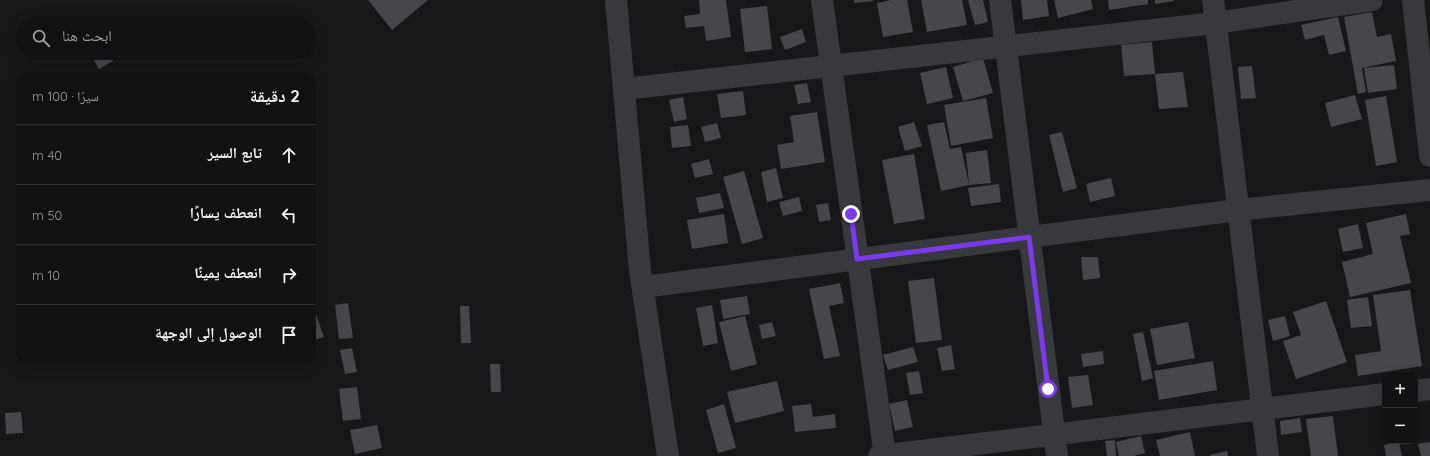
<!DOCTYPE html>
<html lang="ar">
<meta charset="utf-8">
<style>
body{margin:0;font-family:Quicksand,"Noto Naskh Arabic",sans-serif;background:#1e1f21;color:#f1f3f6;direction:rtl}
.controls{position:absolute;right:12px;bottom:12px;display:grid;overflow:hidden;border-radius:8px;box-shadow:0 4px 16px #0002}
.controls button{width:36px;height:36px;display:grid;place-items:center;padding:0;border:0;border-bottom:1px solid #303133;background:#111113;color:#f1f3f6;font:20px sans-serif}
.stop{position:absolute;width:12px;height:12px;margin:-9px;border:3px solid #7c3aed;border-radius:50%;background:#fff}
.stop.end{background:#7c3aed;border-color:#fff;box-shadow:0 1px 4px #0008}
.list{margin:0;padding:0;list-style:none}
h2{display:flex;justify-content:space-between;align-items:center;height:52px;margin:0;padding:0 16px;font-size:17px}
h2 small{font-size:13px;font-weight:400;color:#9c9da0}
.list li{display:grid;grid-template-columns:26px 1fr auto;gap:12px;align-items:center;box-sizing:border-box;height:60px;padding:0 16px;border-top:1px solid #303133}
.list b{display:block;font-size:15px;white-space:nowrap}
.list em{font-size:13px;font-style:normal;color:#9c9da0}
.icon{flex:none;width:22px;height:22px;fill:none;stroke:currentColor;stroke-width:2;stroke-linecap:round;stroke-linejoin:round}
.map{position:relative;flex:none;width:1430px;height:456px;overflow:hidden;direction:ltr}
.search{position:absolute;background:#111113;box-shadow:0 4px 16px #0002;left:16px;top:16px;width:300px;height:44px;display:flex;align-items:center;gap:10px;box-sizing:border-box;padding:0 14px;border-radius:22px;color:#9c9da0;font-size:15px}
.panel{position:absolute;background:#111113;box-shadow:0 4px 16px #0002;left:16px;top:72px;width:300px;height:292px;border-radius:12px;direction:rtl}
.map>svg:first-child{display:block}
.building{fill:#46474b}
.lines{fill:none;stroke-linecap:round;stroke-linejoin:round}
.street{stroke:#38393d;stroke-width:22}
.route{stroke:#7c3aed;stroke-width:5}
</style>
<div class="map">
<svg width="1430" height="456" viewBox="0 0 1430 456">
<rect width="100%" height="100%" fill="#171719"/>
<path class="building" d="M368,0H428L392,30Z
M699,0H726L731,37L706,41L704,26L686,28L684,16L700,14Z
M854,0H873V1L854,3Z
M891,0H907L913,32L883,37L877,3Z
M921,0H962L967,25L927,32Z
M968,0H983L988,22L975,25Z
M1021,0H1047L1049,16L1023,20Z
M1054,0H1091L1093,9L1058,18Z
M1108,0H1148V4L1109,10Z
M1155,0H1174V1L1155,4Z
M767,6L772,49L745,52L740,9Z
M1372,12L1377,37L1391,34L1396,61L1362,68L1366,92L1358,94L1344,17Z
M1338,17L1346,51L1329,55L1324,35L1305,40L1301,25Z
M802,29L806,42L785,50L780,37Z
M1152,42L1155,74L1124,76L1121,45Z
M90,53H108L113,61L99,69Z
M983,58L993,93L963,101L953,67Z
M1394,65L1397,89L1368,93L1364,68Z
M1252,66L1256,98L1241,99L1238,67Z
M946,67L953,98L927,104L920,73Z
M1183,72L1188,107L1159,109L1155,74Z
M807,83L811,102L798,104L794,85Z
M743,91L746,115L721,118L717,94Z
M1355,95L1362,119L1331,127L1325,103Z
M1386,96L1397,162L1376,166L1365,100Z
M683,97L687,119L674,122L669,100Z
M986,98L993,138L951,146L944,105Z
M817,112L825,162L781,169L777,145L794,142L790,116Z
M914,122L922,146L905,151L898,127Z
M944,122L950,149L961,147L969,185L941,191L927,125Z
M717,123L721,138L705,142L701,127Z
M688,125L691,146L672,148L670,127Z
M1062,132L1077,188L1063,192L1049,135Z
M987,150L991,183L969,185L966,153Z
M914,154L925,219L894,224L882,160Z
M709,159L713,174L695,178L691,164Z
M776,168L783,198L767,202L761,172Z
M744,171L763,238L742,244L723,177Z
M1111,178L1115,196L1090,202L1086,184Z
M999,184L1001,202L971,206L968,188Z
M720,193L724,208L699,213L696,198Z
M799,197L802,211L783,216L779,202Z
M828,203L831,220L819,222L816,205Z
M724,214L728,243L692,249L687,220Z
M1406,214L1410,234L1400,236L1411,283L1350,297L1342,262L1373,254L1366,223Z
M1358,224L1363,248L1343,252L1338,229Z
M1081,257H1098L1100,278L1083,280Z
M934,278L942,340L916,343L908,281Z
M840,283L844,303L829,306L840,356L824,359L809,289Z
M1410,290L1422,366L1358,376L1355,355L1381,351L1373,295Z
M747,296L750,314L723,319L720,300Z
M1368,297L1372,326L1351,328L1347,300Z
M1326,301L1347,362L1296,379L1283,341L1301,335L1293,312Z
M348,303L353,338L339,339L335,305Z
M712,305L718,343L703,346L696,308Z
M460,306H469L471,343H461Z
M314,309L324,337L312,341V310Z
M745,316L757,364L731,371L719,322Z
M1285,316L1290,336L1273,341L1268,320Z
M772,322L776,336L762,339L759,325Z
M1188,322L1195,358L1157,365L1150,329Z
M1143,332L1153,378L1142,381L1133,334Z
M951,345L955,369L942,371L937,348Z
M913,347L918,362L888,370L883,355Z
M352,348L357,372L345,374L340,350Z
M1103,351L1104,364L1083,367L1081,354Z
M1213,361L1217,390L1159,400L1154,371Z
M490,364H500L501,392H491Z
M919,371L923,393L910,395L906,373Z
M1088,375L1093,405L1072,408L1068,377Z
M777,381L784,411L735,423L727,392Z
M357,387L361,419L343,421L339,389Z
M907,400L913,427L895,431L889,404Z
M724,404L736,448L718,453L706,410Z
M811,404L813,417L835,414L836,428L795,432L792,406Z
M21,412L23,433L6,434L5,413Z
M1333,416L1338,456H1311L1306,419Z
M1300,418L1302,432L1281,435L1280,421Z
M377,425L382,448L355,454L350,430Z
M1190,432L1195,456H1160L1156,440Z
M1141,436L1145,453L1134,456H1119L1116,442Z
M1115,440L1116,456H1107L1105,441Z
M1399,442L1402,456H1386L1384,445Z
M1430,442V456H1421L1418,444Z
M1227,451L1228,456H1210V455Z"/>
<g class="lines">
<path class="street" d="M616,0L640,271L668,456
M822,0L885,456
M1000,0L1057,456
M1213,0L1268,456
M1413,0L1430,156
M624,89L1215,23L1372,0
M643,287L1238,210L1430,190
M1415,391L1430,389
M879,456L1385,394"/>
</g>
<g class="lines">
<path class="route" d="M851,214L857,259L1029,237L1048,389"/>
</g>
</svg>
<div class="controls">
<button>+</button>
<button>−</button>
</div>
<div class="stop" style="left:1048px;top:389px"></div>
<div class="stop end" style="left:851px;top:214px"></div>
<div class="search"><svg class="icon" aria-label="search" viewBox="0 0 24 24"><circle cx="10" cy="10" r="6"/><path d="M15 15l6 6"/></svg>ابحث هنا</div>
<section class="panel">
<h2>2 دقيقة<small>سيرًا · 100 m</small></h2>
<ul class="list">
<li><svg class="icon" aria-label="ahead" viewBox="0 0 24 24"><path d="M12 20V5M6 11l6-6 6 6"/></svg><div><b>تابع السير</b></div><em>40 m</em></li>
<li><svg class="icon" aria-label="left" viewBox="0 0 24 24"><path d="M17 20v-9H6M10 6l-5 5 5 5"/></svg><div><b>انعطف يسارًا</b></div><em>50 m</em></li>
<li><svg class="icon" aria-label="right" viewBox="0 0 24 24"><path d="M7 20v-9h11M14 6l5 5-5 5"/></svg><div><b>انعطف يمينًا</b></div><em>10 m</em></li>
<li><svg class="icon" aria-label="arrive" viewBox="0 0 24 24"><path d="M6 21V4h12l-3 4 3 4H6"/></svg><div><b>الوصول إلى الوجهة</b></div></li>
</ul>
</section>
</div>
